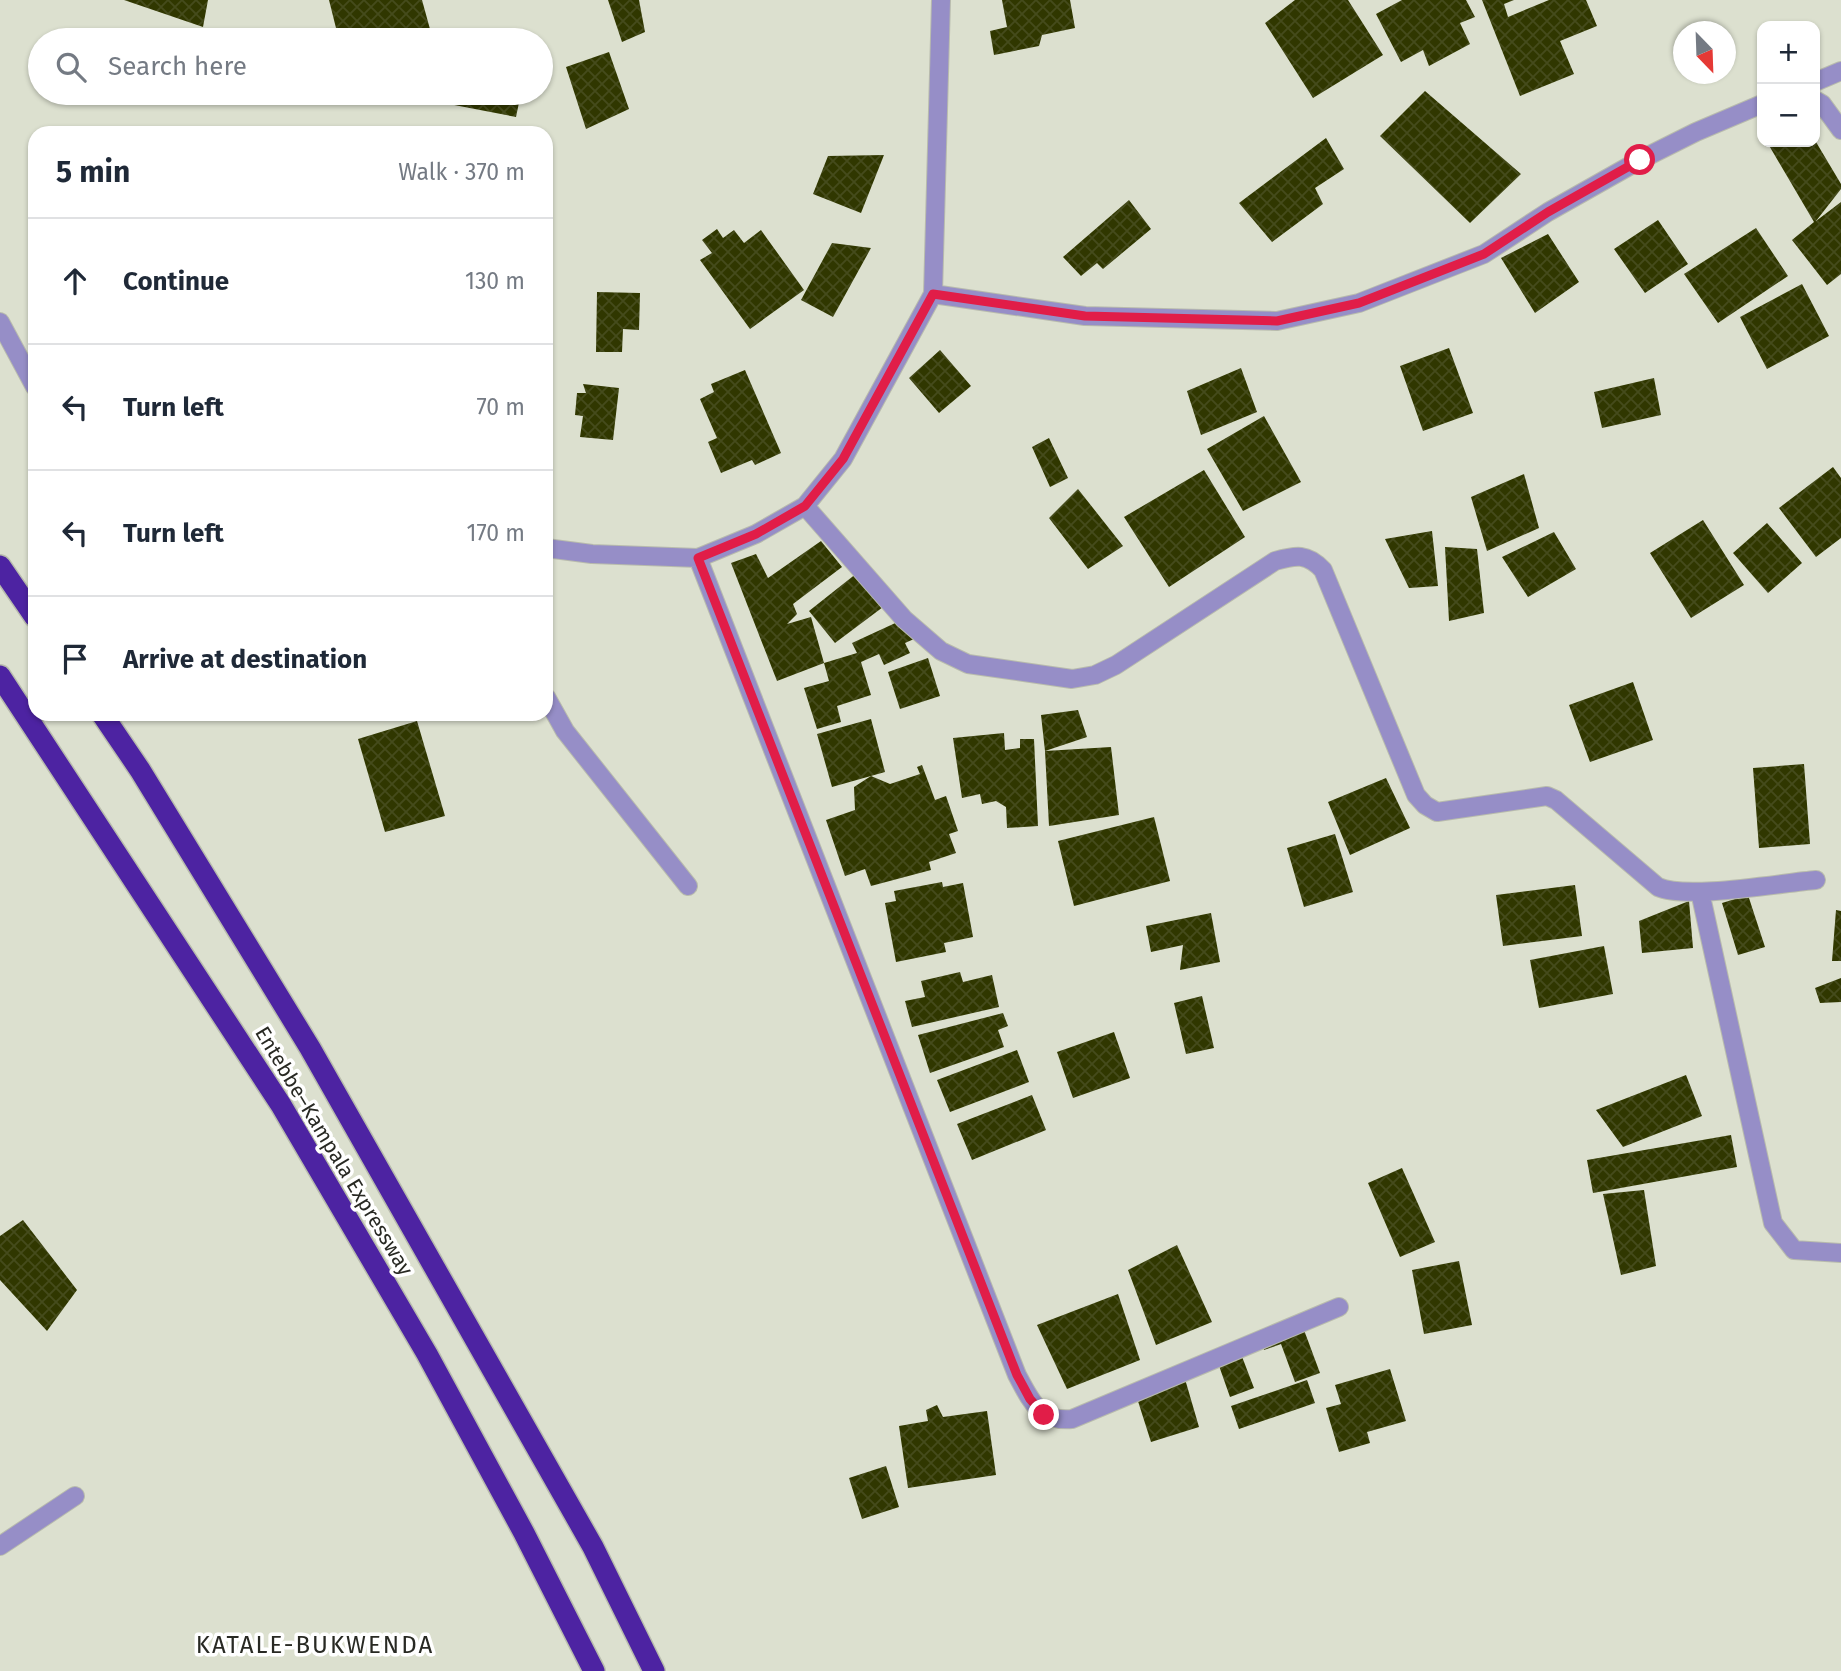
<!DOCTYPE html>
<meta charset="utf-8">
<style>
body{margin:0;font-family:"Fira Sans",sans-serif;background:#f2f2f3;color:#1f2937}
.controls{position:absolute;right:21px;top:21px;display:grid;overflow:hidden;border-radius:14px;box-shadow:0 2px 5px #0004}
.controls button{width:63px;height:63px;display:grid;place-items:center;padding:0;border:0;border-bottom:2px solid #e0e1e3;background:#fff;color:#1f2937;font:35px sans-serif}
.compass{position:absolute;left:1673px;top:21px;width:63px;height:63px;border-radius:50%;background:#fff;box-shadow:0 2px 5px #0004;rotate:157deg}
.stop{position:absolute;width:21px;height:21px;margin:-16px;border:5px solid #e11d48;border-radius:50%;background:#fff}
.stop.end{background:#e11d48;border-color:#fff;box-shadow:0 2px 7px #0008}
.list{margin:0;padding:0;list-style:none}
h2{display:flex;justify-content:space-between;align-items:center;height:91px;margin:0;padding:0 28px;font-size:30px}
h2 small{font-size:23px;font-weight:400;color:#747a83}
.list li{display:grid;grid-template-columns:46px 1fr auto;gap:21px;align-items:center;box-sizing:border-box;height:126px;padding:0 28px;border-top:2px solid #e0e1e3}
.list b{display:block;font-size:26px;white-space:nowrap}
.list em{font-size:23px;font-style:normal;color:#747a83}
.icon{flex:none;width:38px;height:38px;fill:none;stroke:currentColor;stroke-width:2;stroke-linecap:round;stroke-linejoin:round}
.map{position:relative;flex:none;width:1841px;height:1671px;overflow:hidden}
.search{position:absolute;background:#fff;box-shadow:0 2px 5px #0004;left:28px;top:28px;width:525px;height:77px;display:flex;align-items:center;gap:18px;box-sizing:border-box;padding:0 24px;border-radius:38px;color:#747a83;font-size:26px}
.panel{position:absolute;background:#fff;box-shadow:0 2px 5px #0004;left:28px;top:126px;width:525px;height:595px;border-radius:21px}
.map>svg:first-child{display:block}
.building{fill:url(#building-cross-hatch)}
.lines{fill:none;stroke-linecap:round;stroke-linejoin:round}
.minor-casing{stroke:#b8bbad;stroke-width:20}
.highway-casing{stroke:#b8bbad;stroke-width:24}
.minor{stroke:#968ec7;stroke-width:18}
.highway{stroke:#4d23a2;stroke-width:21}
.route{stroke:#e11d48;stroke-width:9}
.labels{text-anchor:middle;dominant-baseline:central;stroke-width:7;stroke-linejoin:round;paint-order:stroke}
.street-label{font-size:21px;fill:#282923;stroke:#fff}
.quarter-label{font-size:24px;letter-spacing:2px;fill:#282923;stroke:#fff}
</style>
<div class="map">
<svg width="1841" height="1671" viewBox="0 0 1841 1671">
<defs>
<pattern id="building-cross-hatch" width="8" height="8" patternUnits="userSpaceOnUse" patternTransform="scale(1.75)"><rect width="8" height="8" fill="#303700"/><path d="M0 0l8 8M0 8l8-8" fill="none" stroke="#454b1c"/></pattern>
</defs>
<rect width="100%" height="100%" fill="#dce0cf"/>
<path class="building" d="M124,0H208L203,27Z
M329,0H422L433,40H339Z
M608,0H639L645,32L622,42Z
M1002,0H1070L1075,28L1042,35L1039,46L994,55L990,31L1007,27Z
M1295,0H1348L1383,55L1313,98L1265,23Z
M1402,0H1466L1475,17L1460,23L1470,44L1429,66L1423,50L1401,62L1376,14Z
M1482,0H1514L1504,4L1508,17L1549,0H1586L1597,26L1560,41L1574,74L1520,96Z
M609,52L629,109L586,129L566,67Z
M1425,91L1521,174L1470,223L1380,136Z
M451,93H521L516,117L449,104Z
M1326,138L1344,169L1315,188L1323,204L1272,242L1239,203Z
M1767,142H1816L1841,184V189L1816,221L1841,202V274L1827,285L1792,240L1814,222Z
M884,155L861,213L813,194L828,156Z
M1129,200L1151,229L1103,269L1097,263L1081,276L1063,257Z
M1658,220L1688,264L1645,293L1614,249Z
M1756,228L1788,276L1718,323L1684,274Z
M717,229L723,238L734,230L744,243L761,230L804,290L750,329L700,260L712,253L702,240Z
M1548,234L1579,282L1535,313L1501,258Z
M832,243L871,248L833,317L801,300Z
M1802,284L1829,336L1767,369L1740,317Z
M597,292L640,293L639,330L623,329L622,352H596Z
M1449,348L1473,413L1423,431L1400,366Z
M940,350L971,386L939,413L909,378Z
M1241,368L1257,412L1201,435L1187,391Z
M745,370L781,453L755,465L752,460L721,473L708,442L717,438L700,399L714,392L711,384Z
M1654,378L1661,415L1602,428L1594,392Z
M583,384L619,388L613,440L580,437L583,416L575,415L577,393H586Z
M1264,416L1301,482L1243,511L1207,449Z
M1049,438L1068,478L1050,487L1032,447Z
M1833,467L1841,478V538L1816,557L1779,508Z
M1204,470L1245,537L1169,587L1124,517Z
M1524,474L1539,528L1487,551L1471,497Z
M1078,489L1123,546L1088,569L1049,518Z
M1703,520L1744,585L1691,618L1650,553Z
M1767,523L1802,563L1768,593L1733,553Z
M1432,531L1438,586L1409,588L1385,539Z
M1554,532L1576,569L1528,597L1502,557Z
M821,541L842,567L793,604L797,614L787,624L811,617L824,663L777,681L731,563L756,554L768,578Z
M1445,547L1477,549L1484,613L1449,621Z
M857,573L883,607L835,643L809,611Z
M904,619L914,639L905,643L910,653L884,665L879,654L861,662L871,695L837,706L841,722L817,729L804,688L829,681L824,663L857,653L852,643Z
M928,658L940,696L900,709L888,672Z
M1633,682L1653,740L1590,762L1569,705Z
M1078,710L1087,737L1045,751L1041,715Z
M871,719L885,772L832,787L817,734Z
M417,721L445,816L385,832L358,739Z
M1004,733L1005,750L1020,748V739H1034L1038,826L1007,828L1006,807L996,801L982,804L980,794L962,798L953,738Z
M1111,747L1119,815L1049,826L1045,751Z
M1804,764L1810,844L1759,848L1753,768Z
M922,765L935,800L946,796L958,831L949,834L956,853L929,862L931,870L871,886L865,869L845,876L826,820L855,810L854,787L871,776L890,784L920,774L917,767Z
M1386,778L1410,828L1350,855L1328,802Z
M1154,817L1170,881L1074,906L1058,841Z
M1335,834L1353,892L1304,907L1287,848Z
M942,882L943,887L963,883L973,937L944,943L946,952L896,962L885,903L896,901L894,891Z
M1575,885L1582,936L1503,946L1496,895Z
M1748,895L1765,947L1738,955L1722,903Z
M1689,901L1693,948L1642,953L1639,921Z
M1836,910L1841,911V961H1832Z
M1211,913L1220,962L1180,970L1183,945L1151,952L1146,926Z
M1604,946L1613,994L1539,1008L1530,960Z
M960,972L963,982L992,975L999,1007L912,1027L905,1001L925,997L921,981Z
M1841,978V1002L1820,1003L1815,988Z
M1202,996L1214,1048L1186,1054L1174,1003Z
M1003,1013L1008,1026L998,1030L1004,1047L930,1073L918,1035Z
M1114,1032L1130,1078L1073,1098L1057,1052Z
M1017,1050L1029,1082L950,1112L937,1080Z
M1686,1075L1702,1116L1623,1147L1596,1110Z
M1032,1095L1046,1130L972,1160L957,1124Z
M1731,1135L1737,1167L1593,1193L1587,1160Z
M1402,1168L1435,1242L1400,1257L1368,1183Z
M1644,1190L1656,1266L1621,1275L1603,1194Z
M23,1220L77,1290L47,1331L0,1280V1236Z
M1177,1245L1212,1322L1156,1345L1128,1270Z
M1459,1261L1472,1325L1424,1334L1412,1270Z
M1118,1294L1140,1360L1067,1389L1037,1325Z
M1304,1330L1320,1373L1295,1382L1281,1344L1264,1350L1263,1345Z
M1241,1354L1254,1388L1230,1397L1218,1363Z
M1390,1369L1406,1421L1367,1432L1370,1443L1339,1452L1326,1408L1341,1404L1335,1385Z
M1185,1379L1199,1427L1151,1442L1136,1395Z
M1307,1380L1315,1403L1239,1429L1231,1406Z
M937,1405L943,1417L987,1411L996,1475L908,1488L899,1426L928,1421L926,1410Z
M886,1466L899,1507L862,1519L849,1478Z"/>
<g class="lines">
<defs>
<path id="minor" d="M1815,82L1841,71
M1815,100L1822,104L1841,130
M933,294L1085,316L1277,321L1359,303L1484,254L1548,212L1640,160L1696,132L1762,104
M0,322L35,387
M805,506L904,619L941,651L968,664L1072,679L1095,675L1116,665L1275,561C1296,555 1307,553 1323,570L1416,795L1425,805L1437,812L1547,796L1556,800L1658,887C1687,900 1780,883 1816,880
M546,548L592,554L698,558L756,534L805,506L843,459L933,294L941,0
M698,558L1017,1375C1031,1401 1039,1422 1072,1419L1339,1307
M546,697L565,731L688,886
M1700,892L1773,1223L1794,1250L1841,1253
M0,1546L75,1496"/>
<path id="highway" d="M0,566L35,617
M0,676L281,1105L427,1354L524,1533L594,1671
M102,714L140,770L310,1048L593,1547L654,1671"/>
</defs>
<use href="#minor" class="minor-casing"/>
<use href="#highway" class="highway-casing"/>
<use href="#minor" class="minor"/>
<use href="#highway" class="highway"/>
</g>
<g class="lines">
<path class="route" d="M1044,1415L1030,1399L1017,1375L698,558L756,534L805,506L843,459L933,294L1085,316L1277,321L1359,303L1484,254L1548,212L1640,160"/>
</g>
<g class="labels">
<g class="street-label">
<text transform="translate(334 1151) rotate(59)">Entebbe–Kampala Expressway</text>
</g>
<g class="quarter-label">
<text x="315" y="1645">KATALE-BUKWENDA</text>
</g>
</g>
</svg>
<div class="controls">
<button>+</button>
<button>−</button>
</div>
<svg class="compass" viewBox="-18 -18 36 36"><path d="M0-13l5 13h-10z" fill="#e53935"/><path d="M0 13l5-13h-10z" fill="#747a83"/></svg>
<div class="stop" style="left:1640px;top:160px"></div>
<div class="stop end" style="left:1044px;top:1415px"></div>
<div class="search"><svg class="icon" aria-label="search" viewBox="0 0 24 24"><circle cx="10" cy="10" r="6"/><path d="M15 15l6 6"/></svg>Search here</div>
<section class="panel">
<h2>5 min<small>Walk · 370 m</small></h2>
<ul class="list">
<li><svg class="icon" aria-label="ahead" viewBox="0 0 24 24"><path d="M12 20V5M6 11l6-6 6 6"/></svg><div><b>Continue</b></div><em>130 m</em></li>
<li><svg class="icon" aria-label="left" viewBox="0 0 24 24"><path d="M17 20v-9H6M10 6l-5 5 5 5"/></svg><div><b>Turn left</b></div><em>70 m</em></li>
<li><svg class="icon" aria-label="left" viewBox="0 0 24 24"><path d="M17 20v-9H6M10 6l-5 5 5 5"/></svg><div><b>Turn left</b></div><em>170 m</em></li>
<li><svg class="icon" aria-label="arrive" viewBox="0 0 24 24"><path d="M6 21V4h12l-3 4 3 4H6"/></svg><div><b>Arrive at destination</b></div></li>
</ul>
</section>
</div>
